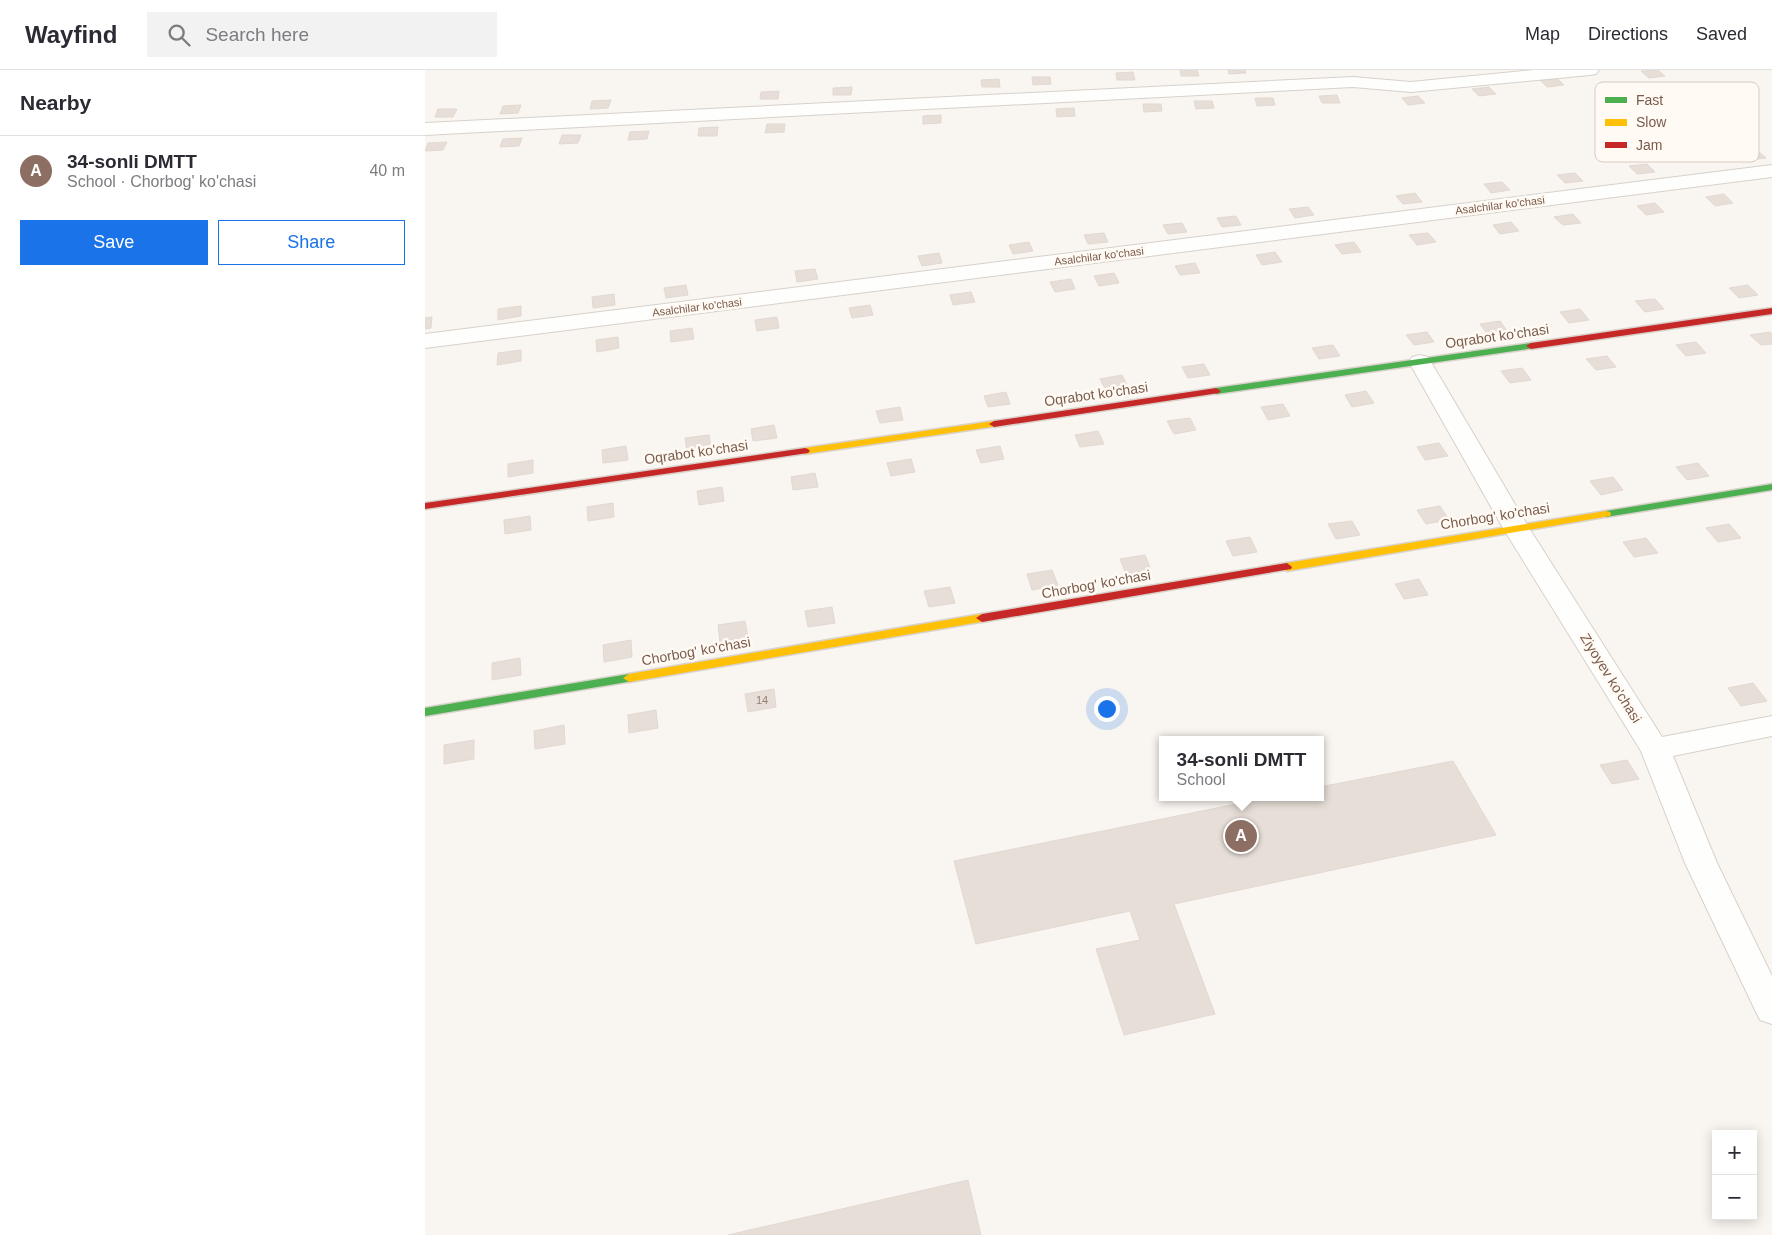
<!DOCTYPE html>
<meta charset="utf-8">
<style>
body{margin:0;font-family:Helvetica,sans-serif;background:#f2f2f3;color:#2b2b33}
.controls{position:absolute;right:15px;bottom:15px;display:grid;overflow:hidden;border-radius:0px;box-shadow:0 2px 12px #0003}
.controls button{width:45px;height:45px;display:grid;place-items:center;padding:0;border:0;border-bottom:1px solid #e1e1e2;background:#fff;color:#2b2b33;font:25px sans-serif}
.you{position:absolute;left:681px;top:638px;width:18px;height:18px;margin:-12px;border:4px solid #fff;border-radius:50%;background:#1a73e8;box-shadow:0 0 0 8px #1a73e833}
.badge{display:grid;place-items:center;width:32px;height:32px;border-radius:50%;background:#1a73e8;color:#fff;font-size:16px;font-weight:700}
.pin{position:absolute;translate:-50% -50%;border:2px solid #fff;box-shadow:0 1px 5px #0006}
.popup{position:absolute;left:734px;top:666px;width:165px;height:65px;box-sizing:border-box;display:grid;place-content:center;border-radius:0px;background:#fff;filter:drop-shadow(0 1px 4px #0005);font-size:16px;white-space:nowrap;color:#7c7c81}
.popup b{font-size:19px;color:#2b2b33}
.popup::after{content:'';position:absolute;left:50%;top:100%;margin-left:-10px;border:10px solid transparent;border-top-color:#fff}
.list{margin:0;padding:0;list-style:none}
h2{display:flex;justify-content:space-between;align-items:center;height:65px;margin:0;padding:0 20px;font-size:21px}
h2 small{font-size:16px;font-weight:400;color:#7c7c81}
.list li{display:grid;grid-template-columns:32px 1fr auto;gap:15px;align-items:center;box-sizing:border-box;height:70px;padding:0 20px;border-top:1px solid #e1e1e2}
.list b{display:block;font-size:19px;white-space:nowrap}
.list p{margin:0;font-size:16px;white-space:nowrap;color:#7c7c81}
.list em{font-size:16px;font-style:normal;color:#7c7c81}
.actions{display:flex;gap:10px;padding:15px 20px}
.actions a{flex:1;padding:11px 0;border:1px solid #1a73e8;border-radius:0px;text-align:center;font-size:18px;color:#1a73e8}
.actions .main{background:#1a73e8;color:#fff}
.icon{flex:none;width:28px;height:28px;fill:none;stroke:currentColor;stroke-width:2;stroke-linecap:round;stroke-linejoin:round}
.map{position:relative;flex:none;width:1347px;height:1165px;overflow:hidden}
header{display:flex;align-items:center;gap:30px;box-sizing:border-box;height:70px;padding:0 25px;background:#fff;border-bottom:1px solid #e1e1e2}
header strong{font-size:24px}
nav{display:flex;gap:28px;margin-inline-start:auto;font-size:18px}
.search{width:350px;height:45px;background:#f2f2f3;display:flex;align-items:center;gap:12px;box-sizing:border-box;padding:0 18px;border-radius:0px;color:#7c7c81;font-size:19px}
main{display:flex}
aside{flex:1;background:#fff}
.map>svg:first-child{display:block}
.building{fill:#e6ded7;stroke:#e2d8d2}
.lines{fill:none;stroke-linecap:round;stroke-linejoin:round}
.street-casing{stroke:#d7d1cb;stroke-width:2}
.fast-casing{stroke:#d9d2cb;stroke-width:3}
.slow-casing{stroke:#d9d2cb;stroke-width:3}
.jam-casing{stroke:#d9d2cb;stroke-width:3}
.street{fill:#fefefd;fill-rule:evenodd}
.fast{fill:#4caf50;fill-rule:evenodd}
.slow{fill:#ffc107;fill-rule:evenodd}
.jam{fill:#c62828;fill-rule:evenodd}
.labels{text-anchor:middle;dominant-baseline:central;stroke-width:5;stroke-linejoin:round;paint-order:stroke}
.far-street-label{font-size:11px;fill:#7a5c4d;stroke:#fffaf3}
.number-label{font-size:11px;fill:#977e72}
.street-label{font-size:14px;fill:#7a5c4d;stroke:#fffaf3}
.key{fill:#fffaf3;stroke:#d7cbc1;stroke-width:1}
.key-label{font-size:14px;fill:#7a5c4d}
</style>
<header>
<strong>Wayfind</strong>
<div class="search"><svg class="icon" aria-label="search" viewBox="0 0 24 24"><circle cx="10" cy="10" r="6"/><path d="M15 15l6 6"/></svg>Search here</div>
<nav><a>Map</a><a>Directions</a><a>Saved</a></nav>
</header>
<main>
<aside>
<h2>Nearby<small></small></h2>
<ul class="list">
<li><span class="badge" style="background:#8d6e63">A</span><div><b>34-sonli DMTT</b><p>School · Chorbog' ko'chasi</p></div><em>40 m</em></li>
</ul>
<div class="actions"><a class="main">Save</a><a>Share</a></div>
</aside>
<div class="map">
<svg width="1347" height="1165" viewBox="0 0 1347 1165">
<rect width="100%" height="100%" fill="#f9f5f0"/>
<path class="building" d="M755,0H772L774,6H756Z
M803,0H820L821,3L804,4Z
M1233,0L1240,6L1224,8L1216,1Z
M708,2L710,10H692L691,3Z
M607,7H625L626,14L608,15Z
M1132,8L1139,15L1122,17L1115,10Z
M574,9L575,17H557L556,10Z
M427,17L426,25H408V18Z
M1064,17L1071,24L1054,26L1047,19Z
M354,21L353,29H335L336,22Z
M912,25L915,33H897L894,26Z
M993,26L1000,33L983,35L977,28Z
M830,28H848L850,35L832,36Z
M186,30L183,38L165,39L167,31Z
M769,31H787L789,38L771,39Z
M718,34H736L737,41L719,42Z
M96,35L93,43L75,44L78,36Z
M649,38L650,46L632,47L631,39Z
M13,39H32L28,47H10Z
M516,45V53L498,54V46Z
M342,54H360L359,62L340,63Z
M293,57L292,66H273L274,58Z
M224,61L222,69L203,70L205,62Z
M137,65H156L153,73L134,74Z
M97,68L94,76L75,77L78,69Z
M22,72L18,80L0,81L3,73Z
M1332,80L1341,88L1324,90L1315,82Z
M1222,94L1230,102L1212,104L1204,96Z
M1150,103L1158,111L1140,113L1132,105Z
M1077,112L1085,120L1066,123L1059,114Z
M990,123L997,132L978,134L971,126Z
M1299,124L1308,133L1290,136L1281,127Z
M1230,133L1239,142L1221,145L1212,136Z
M883,137L889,145L870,148L864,139Z
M1148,144L1156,153L1138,155L1129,147Z
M811,146L816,155L797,157L792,148Z
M1086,152L1094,161L1075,164L1068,155Z
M757,153L762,162L743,164L738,155Z
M679,163L683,172L663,174L659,165Z
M1003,163L1011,172L992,175L984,165Z
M604,172L608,181L588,184L584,175Z
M929,172L936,182L917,184L910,175Z
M850,182L857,192L837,195L831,185Z
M514,183L517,193L497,196L493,186Z
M770,193L775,203L755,205L750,196Z
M390,199L393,209L372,212L370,201Z
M689,203L694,213L674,216L669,206Z
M646,209L650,219L630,222L625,212Z
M261,215L263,225L241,228L239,218Z
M1323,215L1333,225L1314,228L1304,218Z
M546,222L550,232L528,235L525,225Z
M189,224L190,235L168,238L167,227Z
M1230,229L1239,239L1220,242L1210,231Z
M445,235L448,245L427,248L424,238Z
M96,236V246L73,250V239Z
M1155,239L1164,250L1144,253L1135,242Z
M7,247L6,258L0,259V248Z
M352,247L354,258L332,261L330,250Z
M1075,251L1083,262L1063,265L1055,254Z
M267,258L269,269L246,272L245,261Z
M1002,262L1009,272L989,275L981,265Z
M1345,262L1347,264V274L1336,275L1325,265Z
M193,267L194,278L172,282L171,270Z
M1271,272L1281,283L1261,286L1251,275Z
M908,275L915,286L894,289L887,278Z
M96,280V291L72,295L73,283Z
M1182,286L1191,297L1171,300L1161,289Z
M779,294L785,305L763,308L757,297Z
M1097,298L1106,310L1085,313L1076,301Z
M697,305L703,317L681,320L675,309Z
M941,321L949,333L927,337L920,325Z
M581,322L585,334L563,337L559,326Z
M858,334L865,346L843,350L836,337Z
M475,337L478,350L455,353L451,341Z
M765,348L771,360L749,364L742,351Z
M349,355L352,368L328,371L326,359Z
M673,361L679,374L655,377L650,365Z
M284,365L286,377L262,381L260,368Z
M1014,373L1023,386L1000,390L992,377Z
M201,376L203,390L178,393L177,380Z
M575,376L579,389L556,393L551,380Z
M486,389L490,402L466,406L462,393Z
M108,390V403L83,407V394Z
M1273,393L1284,406L1262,410L1251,397Z
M390,403L393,417L368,420L366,407Z
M1188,407L1198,420L1176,425L1165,411Z
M297,417L299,431L274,435L272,421Z
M188,433L189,447L163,451L162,437Z
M1015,436L1024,450L1001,454L992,440Z
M105,446L106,460L80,464L79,450Z
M927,451L935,465L911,469L903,454Z
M1304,454L1316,468L1293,472L1281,458Z
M825,467L832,482L808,486L801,471Z
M1221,468L1233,483L1209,487L1198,472Z
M720,485L726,500L701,504L695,489Z
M627,500L633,515L607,520L602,504Z
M994,509L1003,525L979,529L970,514Z
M525,517L530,533L504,537L499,521Z
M407,537L410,553L383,557L380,541Z
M320,551L323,567L295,572L293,555Z
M206,570L207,587L179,592L178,575Z
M95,588L96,605L67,610V593Z
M1328,613L1342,631L1316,636L1303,618Z
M349,619L351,637L323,642L320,624Z
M231,640L233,658L204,663L203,645Z
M139,655L140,674L110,679L109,661Z
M49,670V689L19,694V675Z
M1202,690L1214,709L1187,714L1175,695Z
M1028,691L1071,765L749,834L790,944L699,965L671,879L715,870L705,841L551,874L529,791L846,727H895V717Z
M543,1110L556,1165H303Z"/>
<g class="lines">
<defs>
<path id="street" d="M1109,0H1174L1171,4L1165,5L986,22L928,17L0,65V53L928,7L986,12Z
M1347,95V107L0,278V264Z
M995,285L1003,287L1006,292L1104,458L1237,667L1347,646V666L1248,686L1292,793L1347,906V954L1335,950L1330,940L1260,793L1216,681L1078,458L984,292L987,287Z"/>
<path id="fast" d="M1106,273L1111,276L1109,278L791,324L786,321L791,318Z
M1347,414V420L1181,447L1176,444L1181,441Z
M204,604L210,608L208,611L0,646V638Z"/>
<path id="slow" d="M569,351L574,354L572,356L380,384L375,381L380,378Z
M1181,441L1185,442L1186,444L1185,446L862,501L857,497L862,493Z
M557,544L561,545L563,548L561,551L204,612L198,608L204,604Z"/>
<path id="jam" d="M1347,238V244L1106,279L1101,276L1106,273Z
M791,318L796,321L794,323L569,357L564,354L569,351Z
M380,378L383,379L385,381L383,383L0,439V433Z
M862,493L867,497L866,499L557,552L551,548L557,544Z"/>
</defs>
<use href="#street" class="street-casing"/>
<use href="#fast" class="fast-casing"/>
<use href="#slow" class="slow-casing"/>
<use href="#jam" class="jam-casing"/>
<use href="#street" class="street"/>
<use href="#fast" class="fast"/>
<use href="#slow" class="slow"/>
<use href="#jam" class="jam"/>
</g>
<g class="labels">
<g class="far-street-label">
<text transform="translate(1075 135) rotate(-7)">Asalchilar ko'chasi</text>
<text transform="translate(674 186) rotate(-7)">Asalchilar ko'chasi</text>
<text transform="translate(272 237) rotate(-7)">Asalchilar ko'chasi</text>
</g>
<g class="number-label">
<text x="337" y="630">14</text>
</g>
<g class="street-label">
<text transform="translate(1072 266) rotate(-8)">Oqrabot ko'chasi</text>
<text transform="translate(671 324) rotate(-8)">Oqrabot ko'chasi</text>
<text transform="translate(271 382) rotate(-8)">Oqrabot ko'chasi</text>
<text transform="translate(1070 446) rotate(-9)">Chorbog' ko'chasi</text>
<text transform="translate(671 514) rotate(-10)">Chorbog' ko'chasi</text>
<text transform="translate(271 581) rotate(-10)">Chorbog' ko'chasi</text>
<text transform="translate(1186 608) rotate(58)">Ziyoyev ko'chasi</text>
</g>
</g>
<rect x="1170" y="12" width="164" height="80" rx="8" class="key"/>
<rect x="1180" y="27" width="22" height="6" fill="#4caf50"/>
<rect x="1180" y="49" width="22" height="7" fill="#ffc107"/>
<rect x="1180" y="72" width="22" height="6" fill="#c62828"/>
<g class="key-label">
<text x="1211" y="35">Fast</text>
<text x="1211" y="57">Slow</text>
<text x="1211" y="80">Jam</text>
</g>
</svg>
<div class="controls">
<button>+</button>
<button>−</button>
</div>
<div class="you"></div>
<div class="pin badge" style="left:816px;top:766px;background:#8d6e63">A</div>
<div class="popup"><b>34-sonli DMTT</b>School</div>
</div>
</main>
